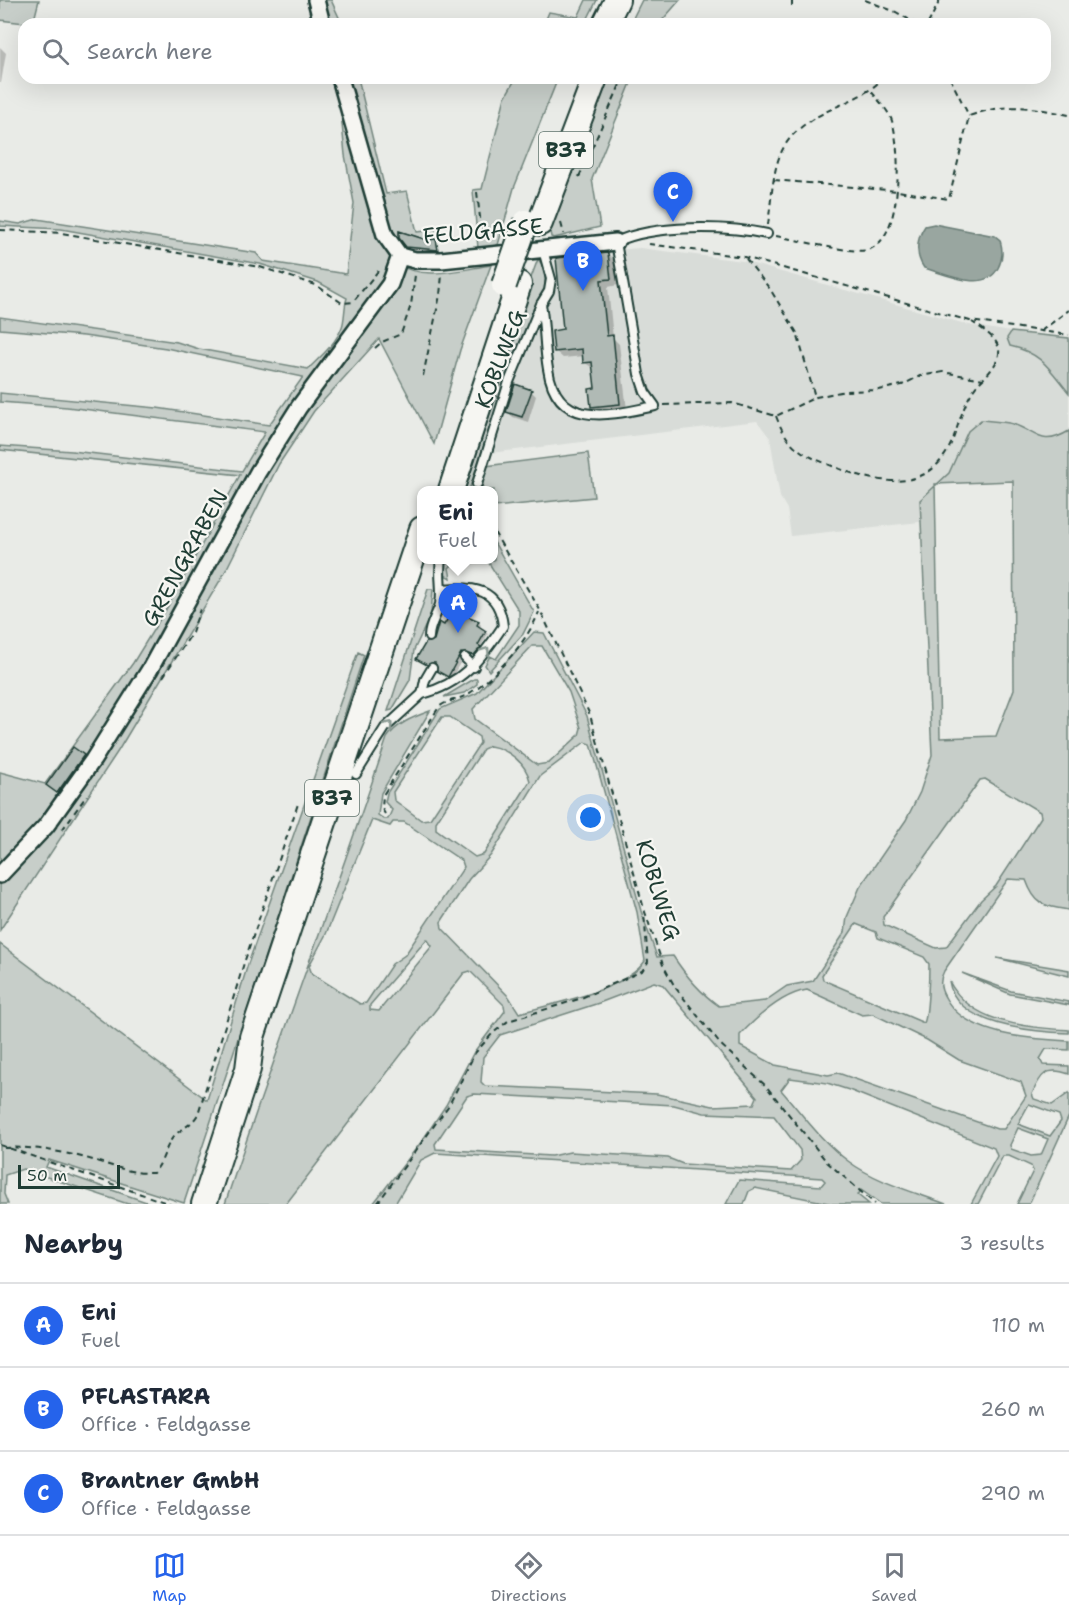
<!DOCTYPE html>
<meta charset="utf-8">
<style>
body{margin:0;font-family:"Shantell Sans",sans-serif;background:#f6f6f7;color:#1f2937}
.scale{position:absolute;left:18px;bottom:15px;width:102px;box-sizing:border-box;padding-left:6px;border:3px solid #1f3d34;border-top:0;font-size:16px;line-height:21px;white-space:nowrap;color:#1f3d34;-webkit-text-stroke:4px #f6f6f2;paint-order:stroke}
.you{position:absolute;left:591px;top:818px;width:21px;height:21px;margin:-15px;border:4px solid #fff;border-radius:50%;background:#1a73e8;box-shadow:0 0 0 9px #1a73e833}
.badge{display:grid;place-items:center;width:39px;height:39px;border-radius:50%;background:#2563eb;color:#fff;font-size:20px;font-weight:700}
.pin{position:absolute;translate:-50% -50px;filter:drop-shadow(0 2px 3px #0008)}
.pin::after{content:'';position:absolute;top:32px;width:21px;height:18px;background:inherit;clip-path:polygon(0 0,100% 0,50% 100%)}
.popup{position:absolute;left:417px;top:486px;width:81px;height:78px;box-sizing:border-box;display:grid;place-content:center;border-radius:12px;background:#fff;filter:drop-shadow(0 2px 4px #0005);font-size:20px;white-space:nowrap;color:#747a83}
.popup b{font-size:22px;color:#1f2937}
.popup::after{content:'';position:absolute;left:50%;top:100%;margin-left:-12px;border:12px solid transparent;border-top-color:#fff}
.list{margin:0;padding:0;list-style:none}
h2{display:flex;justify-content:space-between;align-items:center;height:78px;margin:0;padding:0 24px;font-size:26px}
h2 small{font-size:20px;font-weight:400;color:#747a83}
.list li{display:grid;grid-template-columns:39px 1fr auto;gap:18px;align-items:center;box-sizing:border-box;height:84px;padding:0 24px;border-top:2px solid #e0e1e3}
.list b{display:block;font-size:22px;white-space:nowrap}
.list p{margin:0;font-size:20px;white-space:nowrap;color:#747a83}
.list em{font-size:20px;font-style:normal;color:#747a83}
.icon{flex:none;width:33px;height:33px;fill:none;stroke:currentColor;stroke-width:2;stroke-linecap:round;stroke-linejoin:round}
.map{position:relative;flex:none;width:1069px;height:1204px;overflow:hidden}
.search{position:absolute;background:#fff;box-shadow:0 6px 24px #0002;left:18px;right:18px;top:18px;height:66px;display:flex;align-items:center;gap:15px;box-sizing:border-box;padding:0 21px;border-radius:18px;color:#747a83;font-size:22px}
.sheet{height:330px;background:#fff}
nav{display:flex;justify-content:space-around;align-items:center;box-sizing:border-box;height:84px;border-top:2px solid #e0e1e3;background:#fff;font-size:16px;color:#747a83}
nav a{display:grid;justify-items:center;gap:3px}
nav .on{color:#2563eb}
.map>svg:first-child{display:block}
.built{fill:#d8dcd8}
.green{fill:#c7cec9;stroke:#73867e;stroke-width:1.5;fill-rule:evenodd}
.water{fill:#99a6a0;stroke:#687c75;stroke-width:1.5}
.shadow{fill:#0003}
.building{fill:#b0bab5;stroke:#1f3d34;stroke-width:1.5}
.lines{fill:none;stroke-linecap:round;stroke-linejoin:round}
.service-casing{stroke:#1f3d34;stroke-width:12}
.minor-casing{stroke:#1f3d34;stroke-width:20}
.primary-casing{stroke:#1f3d34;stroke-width:28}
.path{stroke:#1f3d34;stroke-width:2;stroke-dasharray:6 4.5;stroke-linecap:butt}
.service{stroke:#f6f6f2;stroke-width:8}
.minor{stroke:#f6f6f2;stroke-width:15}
.primary{stroke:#f6f6f2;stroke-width:24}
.primary-bridge-casing{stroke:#1f3d34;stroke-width:28;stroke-linecap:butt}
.primary-bridge{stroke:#f6f6f2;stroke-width:24}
.oneway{stroke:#8a9a93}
.labels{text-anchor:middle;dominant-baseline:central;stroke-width:4.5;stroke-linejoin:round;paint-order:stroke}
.shield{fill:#f6f6f2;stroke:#60746d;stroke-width:1.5}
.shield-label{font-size:21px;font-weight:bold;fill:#1f3d34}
.street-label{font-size:22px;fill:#1f3d34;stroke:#f6f6f2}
</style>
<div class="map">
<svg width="1069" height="1204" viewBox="0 0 1069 1204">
<rect width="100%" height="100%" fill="#e9ebe7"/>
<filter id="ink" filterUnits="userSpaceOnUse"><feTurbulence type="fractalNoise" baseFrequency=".0167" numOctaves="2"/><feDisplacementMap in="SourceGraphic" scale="12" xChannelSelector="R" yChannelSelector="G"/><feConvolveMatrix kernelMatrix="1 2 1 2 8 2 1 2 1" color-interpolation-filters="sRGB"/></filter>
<g filter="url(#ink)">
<path class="built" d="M640,248L743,261L969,325L1011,332L1007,338L1010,346L1028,350L1042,359L1069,393V432L1053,439L1032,436L1014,424L968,431L949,473L920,500V522L791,536L787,509L780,497L770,438L757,421L490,453L513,382L543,306L552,292L555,255Z"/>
<path class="green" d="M0,0H39L33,24L0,20Z
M323,0H331L342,24H332Z
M586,0H597L585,24H544L549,12L578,17Z
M642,0H680L659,24H630Z
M349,78H358L386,194L407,191L417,232L435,230L436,239L419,240L418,237L399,231V242L390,232Z
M516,78H558L514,188L498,245L478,248L473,190L482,189L505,97Z
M606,78H633L592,179L600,227L554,238L551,237L549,226Z
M340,103C349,133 375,247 396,263C422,282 463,269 491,265L460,350L434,444L379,339L314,411L279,464L224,574L118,751L0,930V772L45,784L133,663L168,606L240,475L0,450V446L72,451L242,471L265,432L67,407L0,402V393L157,408L269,425L303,377L166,348L84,336L0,329V317L177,342L199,349L308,369C321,356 335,345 342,327C345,319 344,307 347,298L318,282L260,264L61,229L0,226V221L20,224L37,219L256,253L263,261L346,274L354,203L345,155Z
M538,259C546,268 546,279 544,290L505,381L469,490H465L510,351L526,282L529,283Z
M1011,332L1069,338V393C1050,370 1042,353 1010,346L1007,338Z
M981,420C991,421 1003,421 1013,424C1037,432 1041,448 1069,431V910C1043,906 1035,905 1026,880L1008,879L944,971C939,980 940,989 945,997C965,1036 1031,1039 1069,1041V1050L1046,1049L1040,1059L1043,1065L1069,1066V1074C1046,1066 1041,1074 1032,1094L1034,1099L1052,1105L1069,1093V1116L1029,1204H1017L1033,1171L1031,1166L1009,1156H1003L978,1204H971L997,1156L994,1148L849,1090L827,1083L790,1078L781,1090C802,1114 822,1142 848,1161C876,1182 914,1192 946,1204H881L861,1190L858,1195L869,1204H833L755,1188L749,1191L744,1204H726L739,1180L821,1186L825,1181L822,1178L435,1153L421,1160L395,1204H373L422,1141L446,1105L474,1052L505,1011L504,1005L470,971L464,973L286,1204H225C277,1047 335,894 387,738C397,723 414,717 430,711L381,793L378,815L384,819H388L392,810L385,802L387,793L440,709L477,693L534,632L544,633L587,716L641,911L657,957L673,956C686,976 699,992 719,1006L765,1001L787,986L813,981L845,932L847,917L860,887L906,820L920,792L932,755L920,500L949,473L968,431ZM1013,481L1014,689L996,736L940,738L935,484ZM532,646H542L569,692L581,728L579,735L549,763L537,765L475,719L473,709ZM442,717H450L479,737L480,743L430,819L421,820L394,800L393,792ZM585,742L591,744L637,912L645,961C626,990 552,1004 519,1013L509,997L442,928L441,922L469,879L491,855L540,776ZM490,746C508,749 526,763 530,781L484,854L475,857L436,829V822L483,749ZM985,779L1040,812L1041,817L996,886L981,900L946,947L936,948L884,925L883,917L980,780ZM372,820L390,826L393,822H404L462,861L464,867L405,955L392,964L366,1003L360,1004L312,974L309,966L326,934ZM856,924L876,932L878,938L924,957L929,964C929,975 928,1015 924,1023L823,980L822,975ZM427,939L432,946L379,1011L370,1010V1005ZM654,982L663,985L757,1097L754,1104L713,1106L657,1094L485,1086L481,1082L483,1057L500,1035L599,1003ZM807,990L862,1015L873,1014L927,1040L959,1060L1021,1082L1026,1096L1004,1129H997L838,1073L828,1075L775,1065L740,1046V1035C757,1017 782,994 807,990ZM474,1094L674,1105L704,1113L774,1116L800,1150L801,1160L791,1171L683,1164L668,1158L570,1152L551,1156L436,1149L435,1144L467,1096ZM1029,1104L1059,1115L1061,1121L1050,1136L1018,1124ZM1018,1128L1048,1139L1041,1155L1031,1156L1011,1149L1010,1145Z
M588,453L594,497L494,507V490H482L486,466Z
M494,542L534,612L523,634L489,671L485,665L490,656L496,659L519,625V611L487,560H494Z
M444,560H457L449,568L451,578L444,575Z
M428,589H433L431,614L414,650L410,680L392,710L388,711Z
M358,652L364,655L184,1203L49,1160L46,1167L152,1204H128L23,1169L5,1175L4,1194L8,1204H0V944L207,1100L248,964Z
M474,679H477V684L464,693L444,697Z
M997,958L1069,970V976Z
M962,973L1011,991L1069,1002V1005L1010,994Z
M949,981C971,1024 1026,1027 1069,1030V1033C1034,1032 955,1026 949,981Z"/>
<path class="water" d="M934,224L995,236L1000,240C1003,251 1003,258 998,268C985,294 944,273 924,268C915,255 916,239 925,226Z"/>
<path class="shadow" d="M0,47L6,53L1,83H0Z
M436,240L438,251H419L407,247Z
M608,254L615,261L618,285L608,287L613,338L619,344L627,410L599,413L592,406L596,389L594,369L584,362V356L563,358L555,351Z
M531,391L536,396L528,422L513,417L508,412Z
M454,612L479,622L481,625L479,628L488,634L480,648L482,650L476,658L470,654L464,656L451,679L438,670V666L431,667L421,662Z
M74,749L87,760L61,795L51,788Z"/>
<path class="building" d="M399,231L427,240L436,239L438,250L406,247L399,238Z
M608,253L611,279L601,280L607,336L613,335L620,404L591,407L589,389L595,388L592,362L583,363L582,349L554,352L552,331L563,329L556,258Z
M515,384L532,390L522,417L506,412Z
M453,610L479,621L477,625L486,631L478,645L481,647L474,655L461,653L448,677L437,671L435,663L427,665L416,659L426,642L434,640L439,622L444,625Z
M73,747L84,755L57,793L46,785Z"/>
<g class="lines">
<defs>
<path id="service" d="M541,304C545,326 544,347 548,369C557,430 611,415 655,406L645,392L639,374L616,242C653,224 727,226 767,234
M477,484L509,382L541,304L549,291L551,279L543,250
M429,637C429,625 437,615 440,604C443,589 438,575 441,560
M465,658L474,667
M422,694C462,684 481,659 503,626C499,588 474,586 441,589
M356,774L385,728L422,694L425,680L432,668"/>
<path id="minor" d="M316,0L322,24
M340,78L385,235L400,256L415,260H441L616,242
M0,875L46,826L93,760L150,669L258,472L299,407L390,284L400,256"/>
<path id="primary" d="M605,24L617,0
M540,223L595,78
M451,490L519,284
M204,1204L248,1069L252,1037L422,529"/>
</defs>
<use href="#service" class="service-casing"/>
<use href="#minor" class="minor-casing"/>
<use href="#primary" class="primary-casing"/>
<path class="path" d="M792,0V6
M865,0L896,12L917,24
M928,24L940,0
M950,78L969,116
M579,177L623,78
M774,180L898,191L949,199L969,116C1008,102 1030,107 1069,115
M477,192L483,243
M561,223L564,234
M768,225C776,161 772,136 836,107C855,98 869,93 883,78
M0,230L61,233L260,267L316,285L342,303L353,302L378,271
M776,236C794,239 856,256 870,249C903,236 901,150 892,121C889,111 878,100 871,91
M649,244L744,257L970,321L1069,335
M746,259L770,289L797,333L815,397
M1041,331L1069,310
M375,348L382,342L401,334L411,305L415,275
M423,376L440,295L442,275
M664,405L732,403L776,416L816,397L845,391L879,390L902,385L920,376L943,372L983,379C1010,351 1001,341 972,322
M776,416C789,451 807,456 840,469C883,485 932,493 953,439C961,418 966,394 983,379
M494,532L540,610L590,715L644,909L663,965L675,987L720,1044L766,1086L827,1162L875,1204
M163,677L192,633L200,609
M385,814L382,809L383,795L439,707C447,700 459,700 468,694C496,677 527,642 539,612
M62,830L87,795
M0,1145L170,1204
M4,1148C34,1146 65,1152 93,1160C113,1166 133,1174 153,1173C163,1163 164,1151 171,1140C178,1129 191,1127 198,1114L244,963L299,801
M377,1204L449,1105L475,1053L493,1033L508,1021L579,999L642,971L648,962L644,912"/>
<use href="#service" class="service"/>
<use href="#minor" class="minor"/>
<use href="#primary" class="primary"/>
<defs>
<path id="primary-bridge" d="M504,285L526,222"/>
</defs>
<use href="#primary-bridge" class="primary-bridge-casing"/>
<use href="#primary-bridge" class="primary-bridge"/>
</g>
<defs><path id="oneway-chevron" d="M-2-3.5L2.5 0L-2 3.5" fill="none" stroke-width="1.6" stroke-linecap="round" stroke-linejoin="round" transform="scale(1.5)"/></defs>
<g class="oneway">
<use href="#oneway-chevron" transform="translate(486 651) rotate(-55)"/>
<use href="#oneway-chevron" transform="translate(389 725) rotate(-49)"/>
</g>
</g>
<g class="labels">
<g class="shield">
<rect x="539" y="132" width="54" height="36" rx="4.5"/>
<rect x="305" y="780" width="54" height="36" rx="4.5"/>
</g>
<g class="shield-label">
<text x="566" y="150">B37</text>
<text x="332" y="798">B37</text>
</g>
<g class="street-label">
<text transform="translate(483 231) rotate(-5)">FELDGASSE</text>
<text transform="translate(500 359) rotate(-69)">KOBLWEG</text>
<text transform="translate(185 558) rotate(-61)">GRENGRABEN</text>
<text transform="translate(658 890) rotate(73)">KOBLWEG</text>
</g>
</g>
</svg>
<div class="scale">50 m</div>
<div class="you"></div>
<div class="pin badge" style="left:458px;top:633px">A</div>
<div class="popup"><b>Eni</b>Fuel</div>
<div class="pin badge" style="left:583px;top:291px">B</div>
<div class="pin badge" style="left:673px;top:222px">C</div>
<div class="search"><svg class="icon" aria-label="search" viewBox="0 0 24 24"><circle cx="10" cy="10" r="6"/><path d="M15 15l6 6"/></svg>Search here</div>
</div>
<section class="sheet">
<h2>Nearby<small>3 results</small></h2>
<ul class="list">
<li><span class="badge">A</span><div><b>Eni</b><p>Fuel</p></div><em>110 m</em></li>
<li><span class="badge">B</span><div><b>PFLASTARA</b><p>Office · Feldgasse</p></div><em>260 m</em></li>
<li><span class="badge">C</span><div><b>Brantner GmbH</b><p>Office · Feldgasse</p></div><em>290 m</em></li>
</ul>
</section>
<nav>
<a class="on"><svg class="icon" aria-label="map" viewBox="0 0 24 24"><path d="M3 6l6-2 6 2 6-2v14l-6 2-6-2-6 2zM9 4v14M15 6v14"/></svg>Map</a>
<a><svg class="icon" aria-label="directions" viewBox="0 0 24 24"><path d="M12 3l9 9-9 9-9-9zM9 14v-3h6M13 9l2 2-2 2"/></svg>Directions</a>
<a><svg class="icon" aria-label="saved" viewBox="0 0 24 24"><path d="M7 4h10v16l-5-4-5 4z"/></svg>Saved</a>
</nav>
